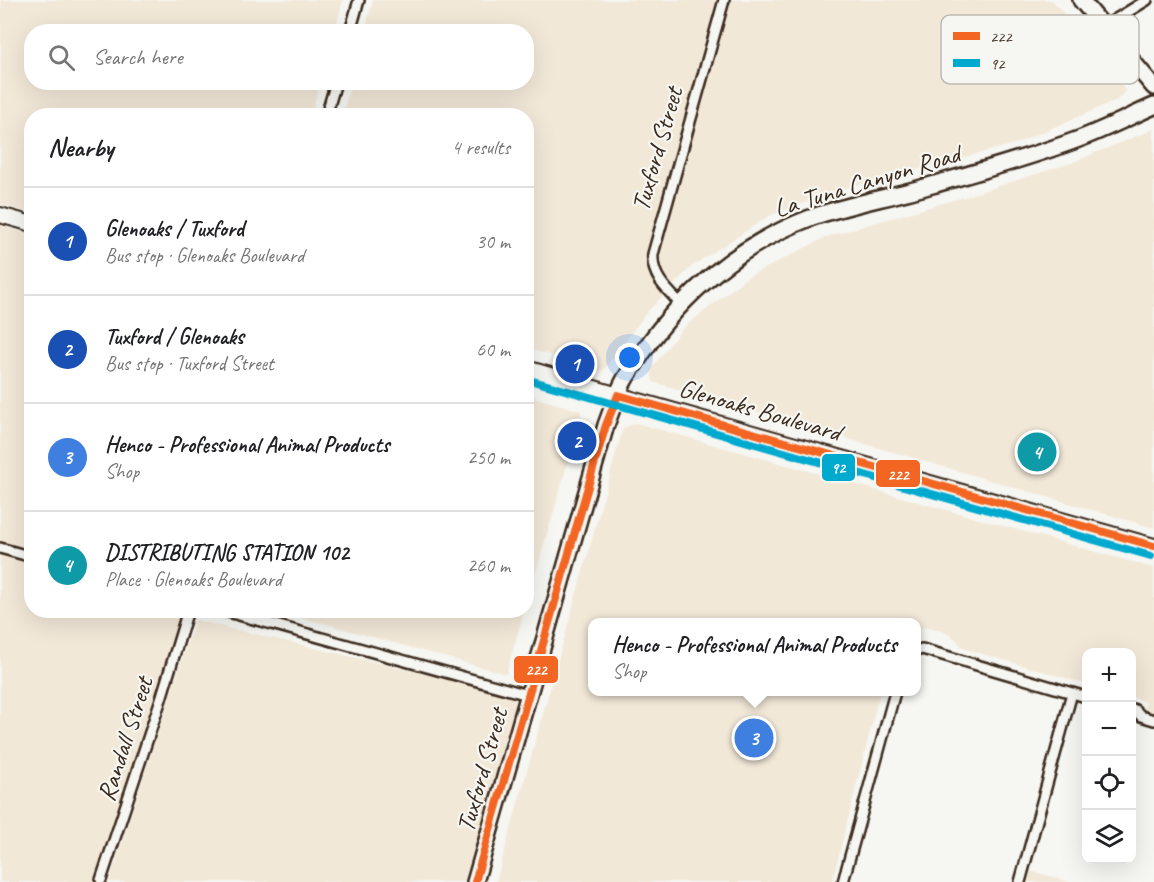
<!DOCTYPE html>
<meta charset="utf-8">
<style>
body{margin:0;font-family:Caveat,sans-serif;background:#f6f6f6;color:#202124}
.controls{position:absolute;right:18px;bottom:18px;display:grid;overflow:hidden;border-radius:12px;box-shadow:0 6px 24px #0002}
.controls button{width:54px;height:54px;display:grid;place-items:center;padding:0;border:0;border-bottom:2px solid #e0e0e0;background:#fff;color:#202124;font:30px sans-serif}
.you{position:absolute;left:630px;top:358px;width:21px;height:21px;margin:-15px;border:4px solid #fff;border-radius:50%;background:#1a73e8;box-shadow:0 0 0 9px #1a73e833}
.badge{display:grid;place-items:center;width:39px;height:39px;border-radius:50%;background:#2563eb;color:#fff;font-size:20px;font-weight:700}
.pin{position:absolute;translate:-50% -50%;border:3px solid #fff;box-shadow:0 2px 6px #0006}
.popup{position:absolute;left:588px;top:618px;width:333px;height:78px;box-sizing:border-box;display:grid;place-content:center;border-radius:12px;background:#fff;filter:drop-shadow(0 2px 4px #0005);font-size:20px;white-space:nowrap;color:#757577}
.popup b{font-size:22px;color:#202124}
.popup::after{content:'';position:absolute;left:50%;top:100%;margin-left:-12px;border:12px solid transparent;border-top-color:#fff}
.list{margin:0;padding:0;list-style:none}
h2{display:flex;justify-content:space-between;align-items:center;height:78px;margin:0;padding:0 24px;font-size:26px}
h2 small{font-size:20px;font-weight:400;color:#757577}
.list li{display:grid;grid-template-columns:39px 1fr auto;gap:18px;align-items:center;box-sizing:border-box;height:108px;padding:0 24px;border-top:2px solid #e0e0e0}
.list b{display:block;font-size:22px;white-space:nowrap}
.list p{margin:0;font-size:20px;white-space:nowrap;color:#757577}
.list em{font-size:20px;font-style:normal;color:#757577}
.icon{flex:none;width:33px;height:33px;fill:none;stroke:currentColor;stroke-width:2;stroke-linecap:round;stroke-linejoin:round}
.map{position:relative;flex:none;width:1154px;height:882px;overflow:hidden}
.search{position:absolute;background:#fff;box-shadow:0 6px 24px #0002;left:24px;top:24px;width:510px;height:66px;display:flex;align-items:center;gap:15px;box-sizing:border-box;padding:0 21px;border-radius:24px;color:#757577;font-size:22px}
.panel{position:absolute;background:#fff;box-shadow:0 6px 24px #0002;left:24px;top:108px;width:510px;height:510px;border-radius:24px}
.map>svg:first-child{display:block}
.built{fill:#f2e8d8}
.lines{fill:none;stroke-linecap:round;stroke-linejoin:round}
.street-casing{stroke:#3b2a1e;stroke-width:14}
.secondary-casing{stroke:#3b2a1e;stroke-width:18}
.primary-casing{stroke:#3b2a1e;stroke-width:20}
.street{stroke:#f6f6f2;stroke-width:9}
.secondary{stroke:#f6f6f2;stroke-width:14}
.primary{stroke:#f6f6f2;stroke-width:15}
.bus-1-casing{stroke:#f6f6f2;stroke-width:12}
.bus-2-casing{stroke:#f6f6f2;stroke-width:12}
.bus-1{stroke:#f26522;stroke-width:8}
.bus-2{stroke:#00a9ce;stroke-width:8}
.labels{text-anchor:middle;dominant-baseline:central;stroke-width:4.5;stroke-linejoin:round;paint-order:stroke}
.street-label{font-size:26px;fill:#3b2a1e;stroke:#f6f6f2}
.key{fill:#f6f6f2;stroke:#beb9b2;stroke-width:1.5}
.key-label{font-size:16px;fill:#3b2a1e}
.line-badge{stroke:#f6f6f2;stroke-width:2}
.badge-label{font-size:16px;text-anchor:middle;font-weight:bold;fill:#fff}
</style>
<div class="map">
<svg width="1154" height="882" viewBox="0 0 1154 882">
<rect width="100%" height="100%" fill="#f6f6f2"/>
<filter id="ink" filterUnits="userSpaceOnUse"><feTurbulence type="fractalNoise" baseFrequency=".0167" numOctaves="2"/><feDisplacementMap in="SourceGraphic" scale="12" xChannelSelector="R" yChannelSelector="G"/><feConvolveMatrix kernelMatrix="1 2 1 2 8 2 1 2 1" color-interpolation-filters="sRGB"/></filter>
<g filter="url(#ink)">
<path class="built" d="M1,0H343L335,31L32,32V82L320,83L311,115L32,116L31,213L0,204Z
M373,0H1052L1114,73L1125,91L1117,100L1015,144L842,189L769,216L692,266L647,312L603,371L527,348L526,116H342L351,83L526,82V32L365,31Z
M1154,129V528L653,382L651,369L682,329L746,278L826,237L971,195L1071,163Z
M0,225L31,234V552L0,543Z
M527,395L581,411L580,421L527,603Z
M636,423L1154,568V714L1143,711L1146,702L1132,697V652H1086V684L963,648L955,638L943,631L930,627L916,629V622H592V692H880L832,882H496L623,428Z
M0,553L31,562L32,610L182,611L96,882H0Z
M279,611H524L506,674Z
M195,620L523,697L464,882H109Z
M1031,871L1070,882H1027Z"/>
<g class="lines">
<defs>
<path id="street" d="M1103,27L1147,0
M350,32L359,0
M326,116L336,82
M681,304C667,290 651,276 653,254L724,0
M0,548L32,557
M221,610L528,695
M916,651L922,649L1086,697
M1132,709L1135,710L1141,716L1154,720
M101,880L161,699L188,610
M843,882L895,692
M1020,882L1072,693"/>
<path id="secondary" d="M0,215L32,224
M526,368L618,395L1154,546"/>
<path id="primary" d="M1081,0L1154,87
M475,882L606,425C612,409 617,393 625,379C631,370 637,361 643,352C684,292 741,244 810,218C849,204 892,197 932,185C981,171 1031,157 1079,139C1105,129 1129,117 1154,106"/>
</defs>
<use href="#street" class="street-casing"/>
<use href="#secondary" class="secondary-casing"/>
<use href="#primary" class="primary-casing"/>
<use href="#street" class="street"/>
<use href="#secondary" class="secondary"/>
<use href="#primary" class="primary"/>
<defs>
<path id="bus-1" d="M475,882L595,462L606,425L618,395L1154,546"/>
<path id="bus-2" d="M526,379L1151,556"/>
</defs>
<use href="#bus-1" class="bus-1-casing"/>
<use href="#bus-2" class="bus-2-casing"/>
<use href="#bus-1" class="bus-1"/>
<use href="#bus-2" class="bus-2"/>
</g>
</g>
<g class="labels">
<g class="street-label">
<text transform="translate(657 149) rotate(-74)">Tuxford Street</text>
<text transform="translate(867 181) rotate(-17)">La Tuna Canyon Road</text>
<text transform="translate(760 410) rotate(16)">Glenoaks Boulevard</text>
<text transform="translate(125 739) rotate(-72)">Randall Street</text>
<text transform="translate(482 770) rotate(-74)">Tuxford Street</text>
</g>
</g>
<rect x="941" y="15" width="198" height="69" rx="9" class="key"/>
<rect x="953" y="32" width="27" height="8" fill="#f26522"/>
<rect x="953" y="59" width="27" height="8" fill="#00a9ce"/>
<g class="key-label">
<text x="990" y="42">222</text>
<text x="990" y="69">92</text>
</g>
<g class="line-badge">
<rect x="821" y="453" width="35" height="29" rx="6" fill="#00a9ce"/>
<rect x="875" y="459" width="46" height="29" rx="6" fill="#f26522"/>
<rect x="513" y="655" width="46" height="29" rx="6" fill="#f26522"/>
</g>
<g class="badge-label">
<text x="838" y="473">92</text>
<text x="898" y="480">222</text>
<text x="536" y="675">222</text>
</g>
</svg>
<div class="controls">
<button>+</button>
<button>−</button>
<button><svg class="icon" aria-label="locate" viewBox="0 0 24 24"><circle cx="12" cy="12" r="6"/><path d="M12 2v4M12 18v4M2 12h4M18 12h4"/></svg></button>
<button><svg class="icon" aria-label="layers" viewBox="0 0 24 24"><path d="M12 4l9 5-9 5-9-5zM3 14l9 5 9-5"/></svg></button>
</div>
<div class="you"></div>
<div class="pin badge" style="left:575px;top:364px;background:#1a4fb4">1</div>
<div class="pin badge" style="left:577px;top:441px;background:#1a4fb4">2</div>
<div class="pin badge" style="left:754px;top:738px;background:#3f7fe0">3</div>
<div class="popup"><b>Henco - Professional Animal Products</b>Shop</div>
<div class="pin badge" style="left:1037px;top:452px;background:#0f9aa8">4</div>
<div class="search"><svg class="icon" aria-label="search" viewBox="0 0 24 24"><circle cx="10" cy="10" r="6"/><path d="M15 15l6 6"/></svg>Search here</div>
<section class="panel">
<h2>Nearby<small>4 results</small></h2>
<ul class="list">
<li><span class="badge" style="background:#1a4fb4">1</span><div><b>Glenoaks / Tuxford</b><p>Bus stop · Glenoaks Boulevard</p></div><em>30 m</em></li>
<li><span class="badge" style="background:#1a4fb4">2</span><div><b>Tuxford / Glenoaks</b><p>Bus stop · Tuxford Street</p></div><em>60 m</em></li>
<li><span class="badge" style="background:#3f7fe0">3</span><div><b>Henco - Professional Animal Products</b><p>Shop</p></div><em>250 m</em></li>
<li><span class="badge" style="background:#0f9aa8">4</span><div><b>DISTRIBUTING STATION 102</b><p>Place · Glenoaks Boulevard</p></div><em>260 m</em></li>
</ul>
</section>
</div>
